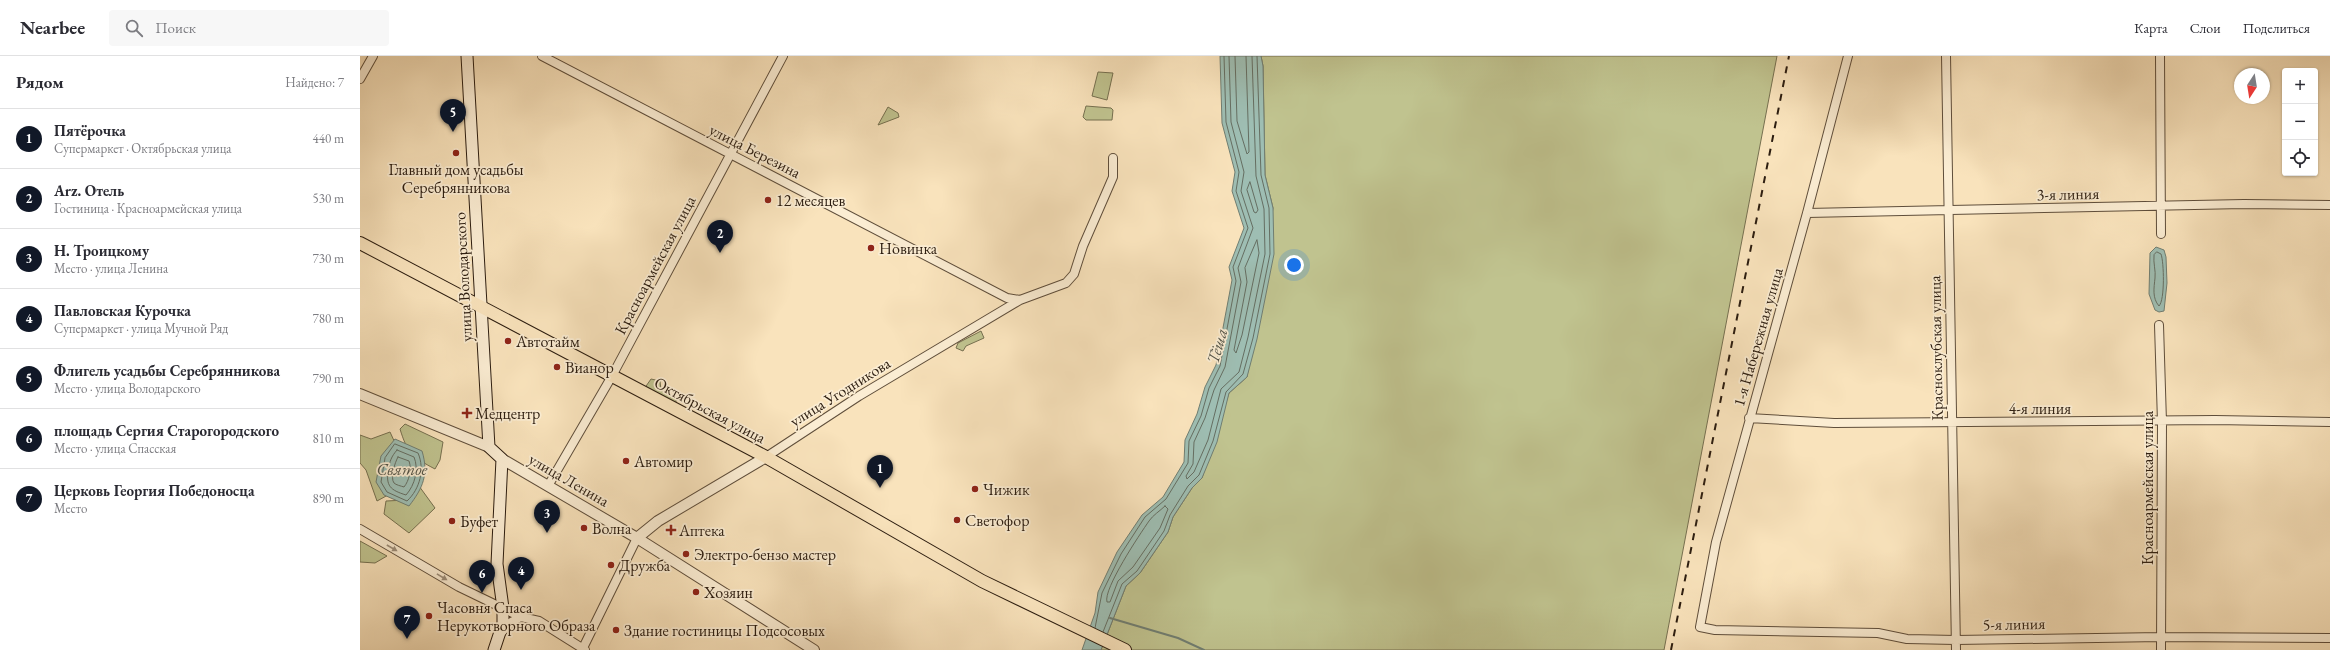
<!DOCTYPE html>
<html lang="ru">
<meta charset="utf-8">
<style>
body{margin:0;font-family:"EB Garamond",serif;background:#f7f7f7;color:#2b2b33}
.controls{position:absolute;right:12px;top:12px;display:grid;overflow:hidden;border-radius:4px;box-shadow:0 1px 3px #0004}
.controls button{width:36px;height:36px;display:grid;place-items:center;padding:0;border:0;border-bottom:1px solid #e1e1e2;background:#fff;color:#2b2b33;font:20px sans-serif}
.compass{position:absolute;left:1874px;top:12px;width:36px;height:36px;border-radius:50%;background:#fff;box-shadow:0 1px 3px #0004;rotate:192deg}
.you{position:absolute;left:934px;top:209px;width:14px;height:14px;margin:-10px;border:3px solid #fff;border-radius:50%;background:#1a73e8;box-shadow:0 0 0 6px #1a73e833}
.badge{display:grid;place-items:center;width:26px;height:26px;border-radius:50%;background:#111827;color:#fff;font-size:13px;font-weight:700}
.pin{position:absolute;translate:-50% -33px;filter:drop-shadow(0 1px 2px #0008)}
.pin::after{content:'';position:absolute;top:21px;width:14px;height:12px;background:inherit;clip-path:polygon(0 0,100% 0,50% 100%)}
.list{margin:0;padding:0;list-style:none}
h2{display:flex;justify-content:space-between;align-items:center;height:52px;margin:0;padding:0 16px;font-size:17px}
h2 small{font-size:13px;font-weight:400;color:#7c7c81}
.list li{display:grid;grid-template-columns:26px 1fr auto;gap:12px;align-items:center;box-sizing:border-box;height:60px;padding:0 16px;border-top:1px solid #e1e1e2}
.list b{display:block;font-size:15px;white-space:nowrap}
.list p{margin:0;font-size:13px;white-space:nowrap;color:#7c7c81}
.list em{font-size:13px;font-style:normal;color:#7c7c81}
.icon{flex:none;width:22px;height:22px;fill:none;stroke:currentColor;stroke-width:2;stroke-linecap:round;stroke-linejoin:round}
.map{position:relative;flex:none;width:1970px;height:594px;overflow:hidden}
header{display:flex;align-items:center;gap:24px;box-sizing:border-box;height:56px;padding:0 20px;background:#fff;border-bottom:1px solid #e1e1e2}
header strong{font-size:19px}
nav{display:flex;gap:22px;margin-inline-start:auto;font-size:14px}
.search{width:280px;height:36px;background:#f7f7f7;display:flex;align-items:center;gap:10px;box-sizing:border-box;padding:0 14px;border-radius:4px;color:#7c7c81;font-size:15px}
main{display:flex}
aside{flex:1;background:#fff}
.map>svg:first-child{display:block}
.green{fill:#c0c38f;stroke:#767050}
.water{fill:#9ebeb3;stroke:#707e72}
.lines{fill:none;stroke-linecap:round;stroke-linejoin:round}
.shore{stroke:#656e62;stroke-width:1}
.stream{stroke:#707e72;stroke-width:2}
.minor-casing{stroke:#5f4e3b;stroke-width:10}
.tertiary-casing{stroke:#5f4e3b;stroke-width:12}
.secondary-casing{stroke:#2c1d10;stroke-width:13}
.primary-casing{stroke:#2c1d10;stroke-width:14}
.minor{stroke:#fbedd3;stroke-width:8}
.tertiary{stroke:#fbedd3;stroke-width:10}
.secondary{stroke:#fbedd3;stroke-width:11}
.primary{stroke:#f9e3bc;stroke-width:12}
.rail{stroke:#2c1d10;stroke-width:2;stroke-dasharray:7 7;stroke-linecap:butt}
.oneway{fill:#9e8f7b}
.poi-dot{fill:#8f2418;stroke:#fbedd3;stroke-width:1.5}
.labels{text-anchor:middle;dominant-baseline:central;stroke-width:3.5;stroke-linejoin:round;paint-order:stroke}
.street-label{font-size:16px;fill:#2c1d10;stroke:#fbedd3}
.poi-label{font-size:16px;fill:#2c1d10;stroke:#fbedd3;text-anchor:start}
.water-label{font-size:17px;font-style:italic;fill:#545549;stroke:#fbedd3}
</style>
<header>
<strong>Nearbee</strong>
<div class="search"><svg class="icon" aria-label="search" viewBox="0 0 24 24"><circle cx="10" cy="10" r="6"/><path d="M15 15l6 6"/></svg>Поиск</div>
<nav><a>Карта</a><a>Слои</a><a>Поделиться</a></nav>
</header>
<main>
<aside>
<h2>Рядом<small>Найдено: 7</small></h2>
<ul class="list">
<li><span class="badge">1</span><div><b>Пятёрочка</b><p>Супермаркет · Октябрьская улица</p></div><em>440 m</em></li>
<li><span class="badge">2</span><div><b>Arz. Отель</b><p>Гостиница · Красноармейская улица</p></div><em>530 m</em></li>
<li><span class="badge">3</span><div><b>Н. Троицкому</b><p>Место · улица Ленина</p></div><em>730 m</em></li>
<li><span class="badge">4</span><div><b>Павловская Курочка</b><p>Супермаркет · улица Мучной Ряд</p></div><em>780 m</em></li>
<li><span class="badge">5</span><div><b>Флигель усадьбы Серебрянникова</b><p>Место · улица Володарского</p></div><em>790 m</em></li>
<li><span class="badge">6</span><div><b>площадь Сергия Старогородского</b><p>Место · улица Спасская</p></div><em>810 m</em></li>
<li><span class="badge">7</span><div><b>Церковь Георгия Победоносца</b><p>Место</p></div><em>890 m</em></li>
</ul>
</aside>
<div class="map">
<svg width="1970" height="594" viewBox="0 0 1970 594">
<rect width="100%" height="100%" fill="#f9e3bc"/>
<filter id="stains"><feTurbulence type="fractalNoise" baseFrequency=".005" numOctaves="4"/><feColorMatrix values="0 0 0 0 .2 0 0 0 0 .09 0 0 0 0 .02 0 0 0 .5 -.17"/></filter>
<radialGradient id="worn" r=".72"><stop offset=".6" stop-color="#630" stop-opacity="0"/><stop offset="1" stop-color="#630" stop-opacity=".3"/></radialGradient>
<path class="green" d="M901,0H1417L1304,594H741L766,530L780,517L808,476L813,461L832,432L842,422L869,337L887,321L913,152L905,119L903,10Z
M738,16L753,17L747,44L732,40Z
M726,50L751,52L753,54L752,64H726L723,61Z
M528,51L538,57L539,61L518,69Z
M621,275L624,282L606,290L603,295L596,292L598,287Z
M291,323L300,325L301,334L316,341V350L284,333Z
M45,368L83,386L80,404L75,413C52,401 47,396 40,373Z
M30,376L36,389L28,439L17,445L6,414L0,407V379L11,383Z
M59,430L75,452L49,477L24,458L26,445L47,444Z
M0,485L27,500L15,507L0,506Z"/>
<path class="water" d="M860,0H901L903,10L905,119L913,152L914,198L897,283L887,321L869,337L857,386L842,422L832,432L813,461L808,476L780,517L766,530L741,594H722L735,557L738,536L757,496L782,459L803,441L824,406L825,384L837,358L845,331L856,309L872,224L869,211L884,172L872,135L875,116L862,67Z
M1796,191L1804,194L1806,201L1807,227L1804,255L1799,256L1795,254L1789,238L1790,197Z
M35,383L62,395C69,418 63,432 49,450L24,439L16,426L21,400Z"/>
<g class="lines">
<path class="shore" d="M869,0L871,66L884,116L881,135L893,172L878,212L881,226L865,311L854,334L845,362L834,386L833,408L826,420L827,423L834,416L848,384L861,333L879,316L888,281L905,198L904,153L896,120L892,0
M875,0L877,65L887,98L889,96L886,0
M890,126L898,154L896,157L894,156L887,134Z
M897,184L899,197L882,279L876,297L874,294L887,226L885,212Z
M1797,196L1801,198C1804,206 1805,244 1799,250C1792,242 1794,232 1795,222C1796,215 1793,207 1794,199Z
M35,388L58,397C65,413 60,433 47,445L27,436L21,426L25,402Z
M37,394L54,401C59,413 55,429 46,439C30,434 26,430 28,414C30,405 31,401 37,394Z
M38,401L49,405C52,413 49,425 44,431C41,430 36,429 34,427C30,422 35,406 38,401Z
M805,450L808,453L800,472L773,511L758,525L750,546H747C743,533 780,478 789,465C793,459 800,455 805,450Z
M735,572L742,537L761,498L785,461L806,443L828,407L829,385L841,360L849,332L860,310L876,225L873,211L888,172L876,135L879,116L866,66L864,0
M743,576L762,528L777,515L804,475L810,459L828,430L839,419L853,385L866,336L883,318L893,282L910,198L909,152L901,119L897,0"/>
<path class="stream" d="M750,562L818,582L844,594"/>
<defs>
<path id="minor" d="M182,0L647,242L660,244
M1488,0L1447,157L1356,486L1340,571L1355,574L1518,577L1547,583L1596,584L1801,581L1970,582
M1586,0L1596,594
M1800,0L1801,178
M0,23L13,0
M1447,157L1884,148L1970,149
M1799,269L1802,366L1801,594
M1389,362L1474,367L1855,364L1970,366
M406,401L499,340L660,244L706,227L714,218L723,190L753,121V102
M188,430L252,320L423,0
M0,473L99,531L161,561L179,565L225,594
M142,576L151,566L161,561
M222,594L277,482"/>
<path id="tertiary" d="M0,338L129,391
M142,403L277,482L454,594
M277,482L298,465L406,401"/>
<path id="secondary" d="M107,0L129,391L142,403L137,508L143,552V567L134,594"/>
<path id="primary" d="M0,187L406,401L622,525L765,594"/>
</defs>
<use href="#minor" class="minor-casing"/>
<use href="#tertiary" class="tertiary-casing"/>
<use href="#secondary" class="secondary-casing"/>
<use href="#primary" class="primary-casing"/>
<use href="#minor" class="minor"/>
<use href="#tertiary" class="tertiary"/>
<use href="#secondary" class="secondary"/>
<use href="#primary" class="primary"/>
<path class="rail" d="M1311,594L1429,0"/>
</g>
<defs><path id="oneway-solid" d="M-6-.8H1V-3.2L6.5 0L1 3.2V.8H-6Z"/></defs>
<g class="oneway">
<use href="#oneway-solid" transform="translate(32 492) rotate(30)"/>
<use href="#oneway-solid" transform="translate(82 521) rotate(31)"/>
</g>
<g class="poi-dot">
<circle cx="96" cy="97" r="4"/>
<circle cx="408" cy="144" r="4"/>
<circle cx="511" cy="192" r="4"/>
<circle cx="148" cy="285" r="4"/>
<circle cx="197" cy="311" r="4"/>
<path d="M105 351h4v4h4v4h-4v4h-4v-4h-4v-4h4z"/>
<circle cx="266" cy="405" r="4"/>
<circle cx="615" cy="433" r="4"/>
<circle cx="597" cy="464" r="4"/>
<circle cx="92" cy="465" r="4"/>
<circle cx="224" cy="472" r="4"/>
<path d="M309 468h4v4h4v4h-4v4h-4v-4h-4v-4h4z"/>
<circle cx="326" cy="498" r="4"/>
<circle cx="251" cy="509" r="4"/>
<circle cx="336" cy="536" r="4"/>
<circle cx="69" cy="560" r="4"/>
<circle cx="256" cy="574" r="4"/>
</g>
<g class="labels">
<g class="street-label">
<text transform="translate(395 95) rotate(27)">улица Березина</text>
<text transform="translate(1708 138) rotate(-1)">3-я линия</text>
<text transform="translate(295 209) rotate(-62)">Красноармейская улица</text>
<text transform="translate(103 221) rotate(-93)">улица Володарского</text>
<text transform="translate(1398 281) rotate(-74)">1-я Набережная улица</text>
<text transform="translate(1576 292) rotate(-91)">Красноклубская улица</text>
<text transform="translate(480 336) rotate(-32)">улица Угодникова</text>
<text x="1680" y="352">4-я линия</text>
<text transform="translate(350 354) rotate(28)">Октябрьская улица</text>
<text transform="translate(209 424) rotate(30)">улица Ленина</text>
<text transform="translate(1787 432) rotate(-90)">Красноармейская улица</text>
<text transform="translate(1654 568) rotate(-1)">5-я линия</text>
</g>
<g class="poi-label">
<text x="96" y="113" text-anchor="middle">Главный дом усадьбы<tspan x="96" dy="18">Серебрянникова</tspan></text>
<text x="416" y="144">12 месяцев</text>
<text x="519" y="192">Новинка</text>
<text x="156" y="285">Автотайм</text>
<text x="205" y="311">Вианор</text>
<text x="115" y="357">Медцентр</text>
<text x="274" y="405">Автомир</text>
<text x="623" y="433">Чижик</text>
<text x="605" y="464">Светофор</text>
<text x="100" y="465">Буфет</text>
<text x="232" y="472">Волна</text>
<text x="319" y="474">Аптека</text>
<text x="334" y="498">Электро-бензо мастер</text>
<text x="259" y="509">Дружба</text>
<text x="344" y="536">Хозяин</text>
<text x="77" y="551">Часовня Спаса<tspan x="77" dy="18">Нерукотворного Образа</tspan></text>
<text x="264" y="574">Здание гостиницы Подсосовых</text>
</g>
<g class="water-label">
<text transform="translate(857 290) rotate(-74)">Тёша</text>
<text x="42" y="413">Святое</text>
</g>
</g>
<rect width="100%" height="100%" filter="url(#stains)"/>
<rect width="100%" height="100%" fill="url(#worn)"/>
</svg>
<div class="controls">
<button>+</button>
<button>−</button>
<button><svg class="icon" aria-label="locate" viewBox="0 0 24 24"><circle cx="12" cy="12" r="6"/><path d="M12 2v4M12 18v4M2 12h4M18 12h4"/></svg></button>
</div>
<svg class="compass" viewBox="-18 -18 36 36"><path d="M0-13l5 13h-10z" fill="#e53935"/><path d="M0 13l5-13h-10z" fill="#7c7c81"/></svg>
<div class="you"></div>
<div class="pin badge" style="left:520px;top:432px">1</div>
<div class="pin badge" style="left:360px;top:197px">2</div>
<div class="pin badge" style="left:187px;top:477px">3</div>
<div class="pin badge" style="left:161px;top:534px">4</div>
<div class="pin badge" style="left:93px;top:76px">5</div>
<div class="pin badge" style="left:122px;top:537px">6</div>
<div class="pin badge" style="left:47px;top:583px">7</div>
</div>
</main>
